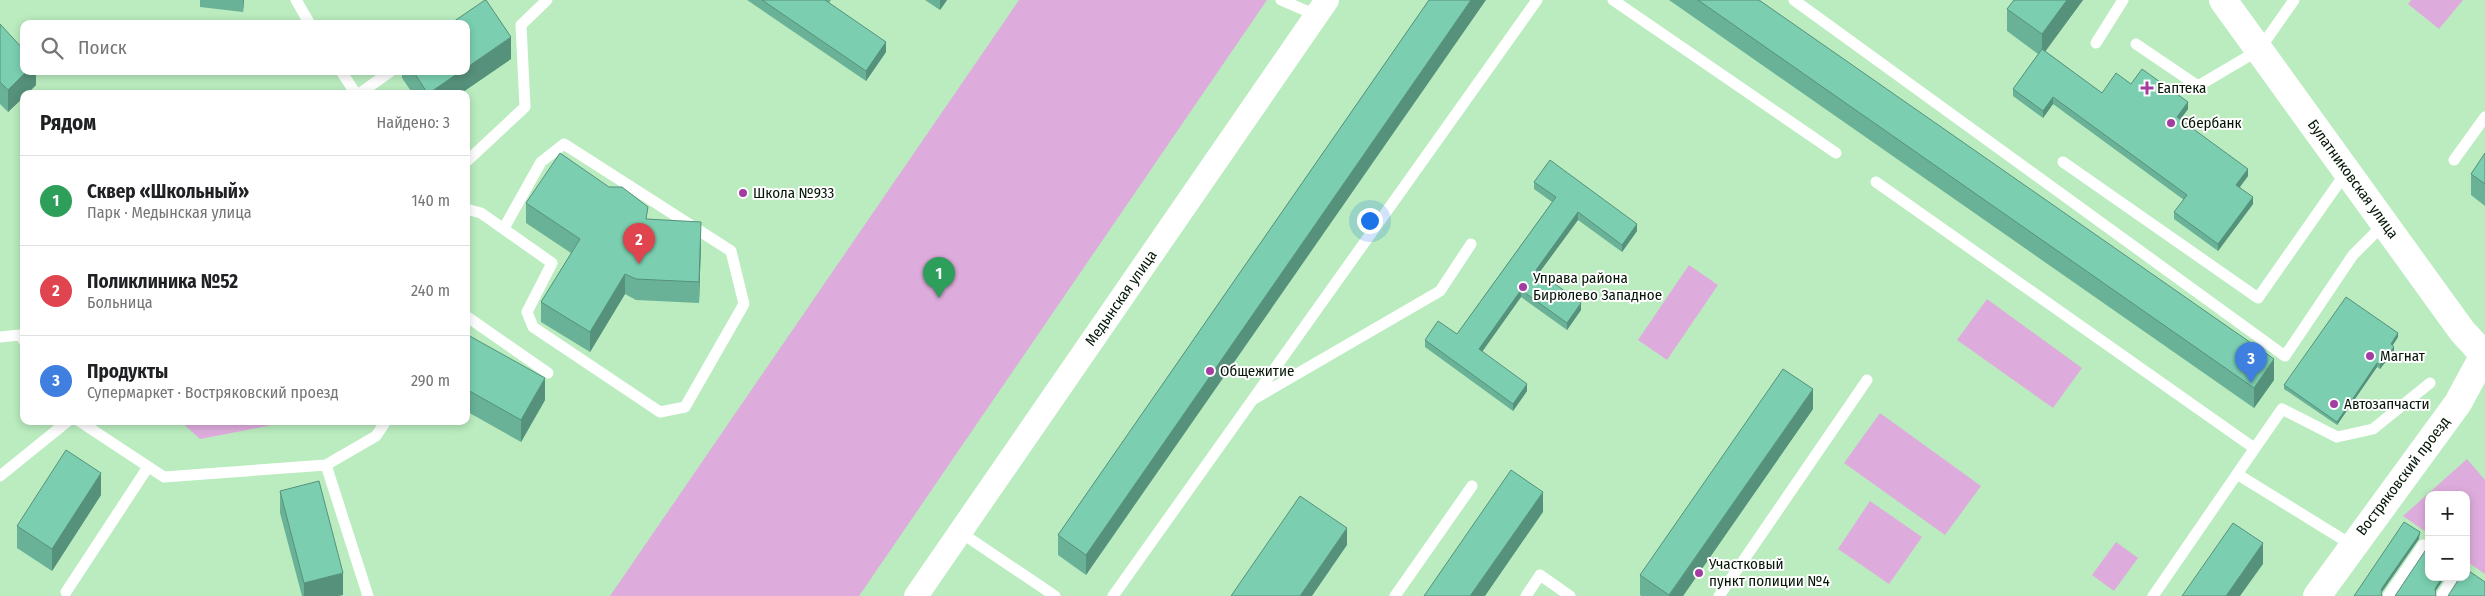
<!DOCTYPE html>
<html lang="ru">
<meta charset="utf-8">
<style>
body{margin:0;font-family:"Fira Sans Condensed",sans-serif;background:#f6f6f6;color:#202124}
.controls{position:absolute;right:15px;bottom:15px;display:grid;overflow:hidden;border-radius:10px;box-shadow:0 2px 8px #0003}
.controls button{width:45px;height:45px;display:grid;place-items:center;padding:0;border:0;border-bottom:1px solid #e0e0e0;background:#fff;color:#202124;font:25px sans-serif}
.you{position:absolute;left:1369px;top:220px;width:18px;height:18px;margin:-12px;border:4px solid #fff;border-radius:50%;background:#1a73e8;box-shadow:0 0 0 8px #1a73e833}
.badge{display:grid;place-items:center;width:32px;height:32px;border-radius:50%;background:#a23da2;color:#fff;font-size:16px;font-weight:700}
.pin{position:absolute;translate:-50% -41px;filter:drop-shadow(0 1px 2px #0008)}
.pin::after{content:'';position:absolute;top:26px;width:18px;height:15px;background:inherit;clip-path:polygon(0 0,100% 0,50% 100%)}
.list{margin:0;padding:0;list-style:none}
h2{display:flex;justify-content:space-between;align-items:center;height:65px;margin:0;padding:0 20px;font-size:21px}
h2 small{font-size:16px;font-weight:400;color:#757577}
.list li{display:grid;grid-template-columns:32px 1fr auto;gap:15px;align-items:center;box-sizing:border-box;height:90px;padding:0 20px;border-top:1px solid #e0e0e0}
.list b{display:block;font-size:19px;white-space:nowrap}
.list p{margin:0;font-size:16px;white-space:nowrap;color:#757577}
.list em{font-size:16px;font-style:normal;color:#757577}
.icon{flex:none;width:28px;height:28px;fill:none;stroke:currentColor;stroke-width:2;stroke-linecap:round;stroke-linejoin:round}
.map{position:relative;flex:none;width:2485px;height:596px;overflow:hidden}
.search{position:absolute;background:#fff;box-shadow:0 2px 8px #0003;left:20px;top:20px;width:450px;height:55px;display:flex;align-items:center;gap:12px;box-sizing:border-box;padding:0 18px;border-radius:10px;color:#757577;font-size:19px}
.panel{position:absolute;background:#fff;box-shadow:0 2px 8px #0003;left:20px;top:90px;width:450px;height:335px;border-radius:10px}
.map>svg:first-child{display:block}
.green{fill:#deacdc}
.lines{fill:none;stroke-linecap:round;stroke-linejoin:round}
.service{stroke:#fff;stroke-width:11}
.minor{stroke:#fff;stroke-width:24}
.tertiary{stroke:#fff;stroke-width:28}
.wall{fill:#6ab297}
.shaded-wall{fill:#56917b}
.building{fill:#7bcfb0;stroke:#56917b}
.poi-dot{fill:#a23da2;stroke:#fefefe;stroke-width:2}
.labels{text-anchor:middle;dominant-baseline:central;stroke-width:4;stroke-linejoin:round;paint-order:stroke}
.poi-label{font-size:15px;fill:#041506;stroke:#fefefe;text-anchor:start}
.street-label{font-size:15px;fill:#041506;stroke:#fefefe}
</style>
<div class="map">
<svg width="2485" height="596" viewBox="0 0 2485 596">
<rect width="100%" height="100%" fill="#baecbf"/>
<path class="green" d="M1019,0H1267L859,596H610Z
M2411,0H2463L2439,29L2408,4Z
M1689,265L1718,285L1667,360L1638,340Z
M1987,299L2082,368L2053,408L1957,340Z
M1880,413L1981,486L1945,535L1844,463Z
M180,421H293L200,439Z
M2467,459L2485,480V574L2466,561V495H2429V534L2403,516Z
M1870,501L1922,537L1889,584L1838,549Z
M2116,542L2138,558L2114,591L2092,575Z"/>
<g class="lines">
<path class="service" d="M296,0L310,24
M1281,0L1316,15
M1613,0L1836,153
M1794,0L2285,356L2353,255L2385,223
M2096,43L2123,0
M2136,44L2198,86L2259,50L2294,0
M341,71L356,94
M359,94L391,71
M2454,160L2485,117
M466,162L525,107L521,25L547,0
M2063,162L2258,298L2347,171
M1876,182L2254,448
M466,209L481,213L552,263L527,312L533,327L660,412L685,407L744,304L731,251L564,144L541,162L504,228
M466,316L548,373
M0,337L20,335L24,341
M1254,399L1440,291L1471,244
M79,421L164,477L326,465L376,436L386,421
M326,465L368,596
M2237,474L2282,409L2337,437L2373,429L2430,383
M0,476L68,421
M960,532L1055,596
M66,592L148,467
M1113,596L1537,0
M1395,596L1472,486
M1526,596L1540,575L1570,596
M1719,596L1867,380
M2153,596L2237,474L2352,545
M2388,596L2423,545
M2441,596L2454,577"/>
<path class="minor" d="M916,596L1327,0"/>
<path class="tertiary" d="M2223,0L2462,331L2484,355
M2317,596L2458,403L2485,353"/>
</g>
<path class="wall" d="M200,0H244L243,12L200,7Z
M747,0H831L829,3L886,52L866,81Z
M925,0H947L940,10Z
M1429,0L1086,575L1058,555V535Z
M1669,0H1759L2274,380L2254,408Z
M2083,0L2045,51L2102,93L2131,84L2188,109L2180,119L2248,176L2240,187L2253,204L2218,251L2174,219V212L2184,200L2053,104L2043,118L2013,96V89L2038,54L2007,31V9Z
M0,24L36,71V85L8,112L0,104Z
M511,59L460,94H413L402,78V71H466Z
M2485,153V206L2471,195V174Z
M1534,182L1637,231L1622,252L1578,220L1539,273L1581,310L1567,330L1521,297L1482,352L1527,391L1513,411L1425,347V340L1457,334L1552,202L1534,189Z
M526,203L648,219L701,242L699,303L636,300L625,294L590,352L541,322V302L571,253L526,223Z
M466,334L545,400L521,442L466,411Z
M2398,337L2392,346L2394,351L2380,369L2377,367L2337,425L2284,389V385Z
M1813,409L1683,596H1641L1640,595V575Z
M280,491L343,595L338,596H302L280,513Z
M101,495L52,571L17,548V526Z"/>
<path class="shaded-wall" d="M243,0H244L243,12Z
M940,0H947L940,10Z
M1471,0H1486L1086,575V555Z
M2067,0H2083L2042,56V34Z
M511,37V59L460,94H428L461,71H466V68Z
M886,42V52L866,81V71Z
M27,71H36V85L27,94H24V97L8,112V90Z
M2053,97V104L2043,118V111Z
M2188,102V109L2177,124V117Z
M2248,169V176L2236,192V185Z
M2253,197V204L2218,251V244Z
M1578,212V220L1536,277V270Z
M701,222V242L699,303V282Z
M1637,224V231L1622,252V245Z
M625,274V294L590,352V332Z
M1521,290V297L1479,356V349Z
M1581,303V310L1567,330V323Z
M2398,333V337L2391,348V344Z
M2394,347V351L2380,369V365Z
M2274,359V380L2254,408V388Z
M2377,363V367L2337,425V422Z
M545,378V400L521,442V420Z
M1527,384V391L1513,411V404Z
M1813,389V409L1683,596H1669Z
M101,473V495L52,571V549Z
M1543,492V512L1485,596H1470Z
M1347,528V545L1312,596H1300Z
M2420,532L2419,539L2382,592L2381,596L2382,588Z
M2263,543V564L2240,596H2226Z
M343,573V595L338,596H304V583Z
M2442,577H2445L2435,592V589Z"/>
<path class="building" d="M485,0H486L511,37L466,68V24H450Z
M762,0H825L886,42L866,71Z
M1429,0H1471L1086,555L1058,535Z
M1698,0H1759L2274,359L2254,388Z
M2014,0H2067L2042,34L2007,9Z
M0,24L24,50V71H27L8,90L0,82Z
M2042,49L2102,93L2116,73L2131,84L2142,69L2188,102L2177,117L2248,169L2236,185L2253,197L2218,244L2174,212L2187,195L2053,97L2043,111L2013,89Z
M413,71H461L428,94Z
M560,153L609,187H622L648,207L646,219L701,222L699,282L636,279L625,274L590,332L541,302L580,239L526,203Z
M2485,153V184L2471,174Z
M1550,160L1637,224L1622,245L1578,212L1536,270L1581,303L1567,323L1521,290L1479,349L1527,384L1513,404L1425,340L1438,321L1457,334L1556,197L1534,182Z
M2346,297L2398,333L2391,344L2394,347L2380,365L2377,363L2337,422L2284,385Z
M466,334L545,378L521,420L466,389Z
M1783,369L1813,389L1669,595L1640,575Z
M66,450L101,473L52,549L17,526Z
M1511,470L1543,492L1470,596H1424Z
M319,481L343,573L304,583L280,491Z
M1300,496L1347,528L1300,596H1231Z
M2404,522L2420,532L2419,535L2382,588L2381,592L2382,596H2354Z
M2233,523L2263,543L2226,596H2182Z
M2429,545V577H2442L2435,589L2436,596H2395Z
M2466,569L2485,582V596H2448L2460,577H2466Z"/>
<g class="poi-dot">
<path d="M2144.5 80.5h5v5h5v5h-5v5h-5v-5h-5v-5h5z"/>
<circle cx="2171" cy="123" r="5"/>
<circle cx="743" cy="193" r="5"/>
<circle cx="1523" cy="287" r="5"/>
<circle cx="2370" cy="356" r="5"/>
<circle cx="1210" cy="371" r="5"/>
<circle cx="2334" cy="404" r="5"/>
<circle cx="1699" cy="573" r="5"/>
</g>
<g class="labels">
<g class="poi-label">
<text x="2157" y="88">Еаптека</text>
<text x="2181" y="123">Сбербанк</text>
<text x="753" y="193">Школа №933</text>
<text x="1533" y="278">Управа района<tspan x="1533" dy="17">Бирюлево Западное</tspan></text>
<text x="2380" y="356">Магнат</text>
<text x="1220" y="371">Общежитие</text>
<text x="2344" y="404">Автозапчасти</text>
<text x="1709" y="564">Участковый<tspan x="1709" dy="17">пункт полиции №4</tspan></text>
</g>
<g class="street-label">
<text transform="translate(2353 179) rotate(54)">Булатниковская улица</text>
<text transform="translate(1121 298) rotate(-55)">Медынская улица</text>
<text transform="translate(2403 476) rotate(-53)">Востряковский проезд</text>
</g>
</g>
</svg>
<div class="controls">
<button>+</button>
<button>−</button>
</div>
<div class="you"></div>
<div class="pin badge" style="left:939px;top:298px;background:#2e9e5b">1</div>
<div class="pin badge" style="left:639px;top:264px;background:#e0444e">2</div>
<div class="pin badge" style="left:2251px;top:383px;background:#3f7fe0">3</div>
<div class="search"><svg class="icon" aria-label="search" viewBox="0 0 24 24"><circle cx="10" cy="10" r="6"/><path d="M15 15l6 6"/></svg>Поиск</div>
<section class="panel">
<h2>Рядом<small>Найдено: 3</small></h2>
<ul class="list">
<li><span class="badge" style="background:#2e9e5b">1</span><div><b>Сквер «Школьный»</b><p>Парк · Медынская улица</p></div><em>140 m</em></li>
<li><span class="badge" style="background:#e0444e">2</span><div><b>Поликлиника №52</b><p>Больница</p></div><em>240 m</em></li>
<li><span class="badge" style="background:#3f7fe0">3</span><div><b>Продукты</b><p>Супермаркет · Востряковский проезд</p></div><em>290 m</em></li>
</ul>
</section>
</div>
